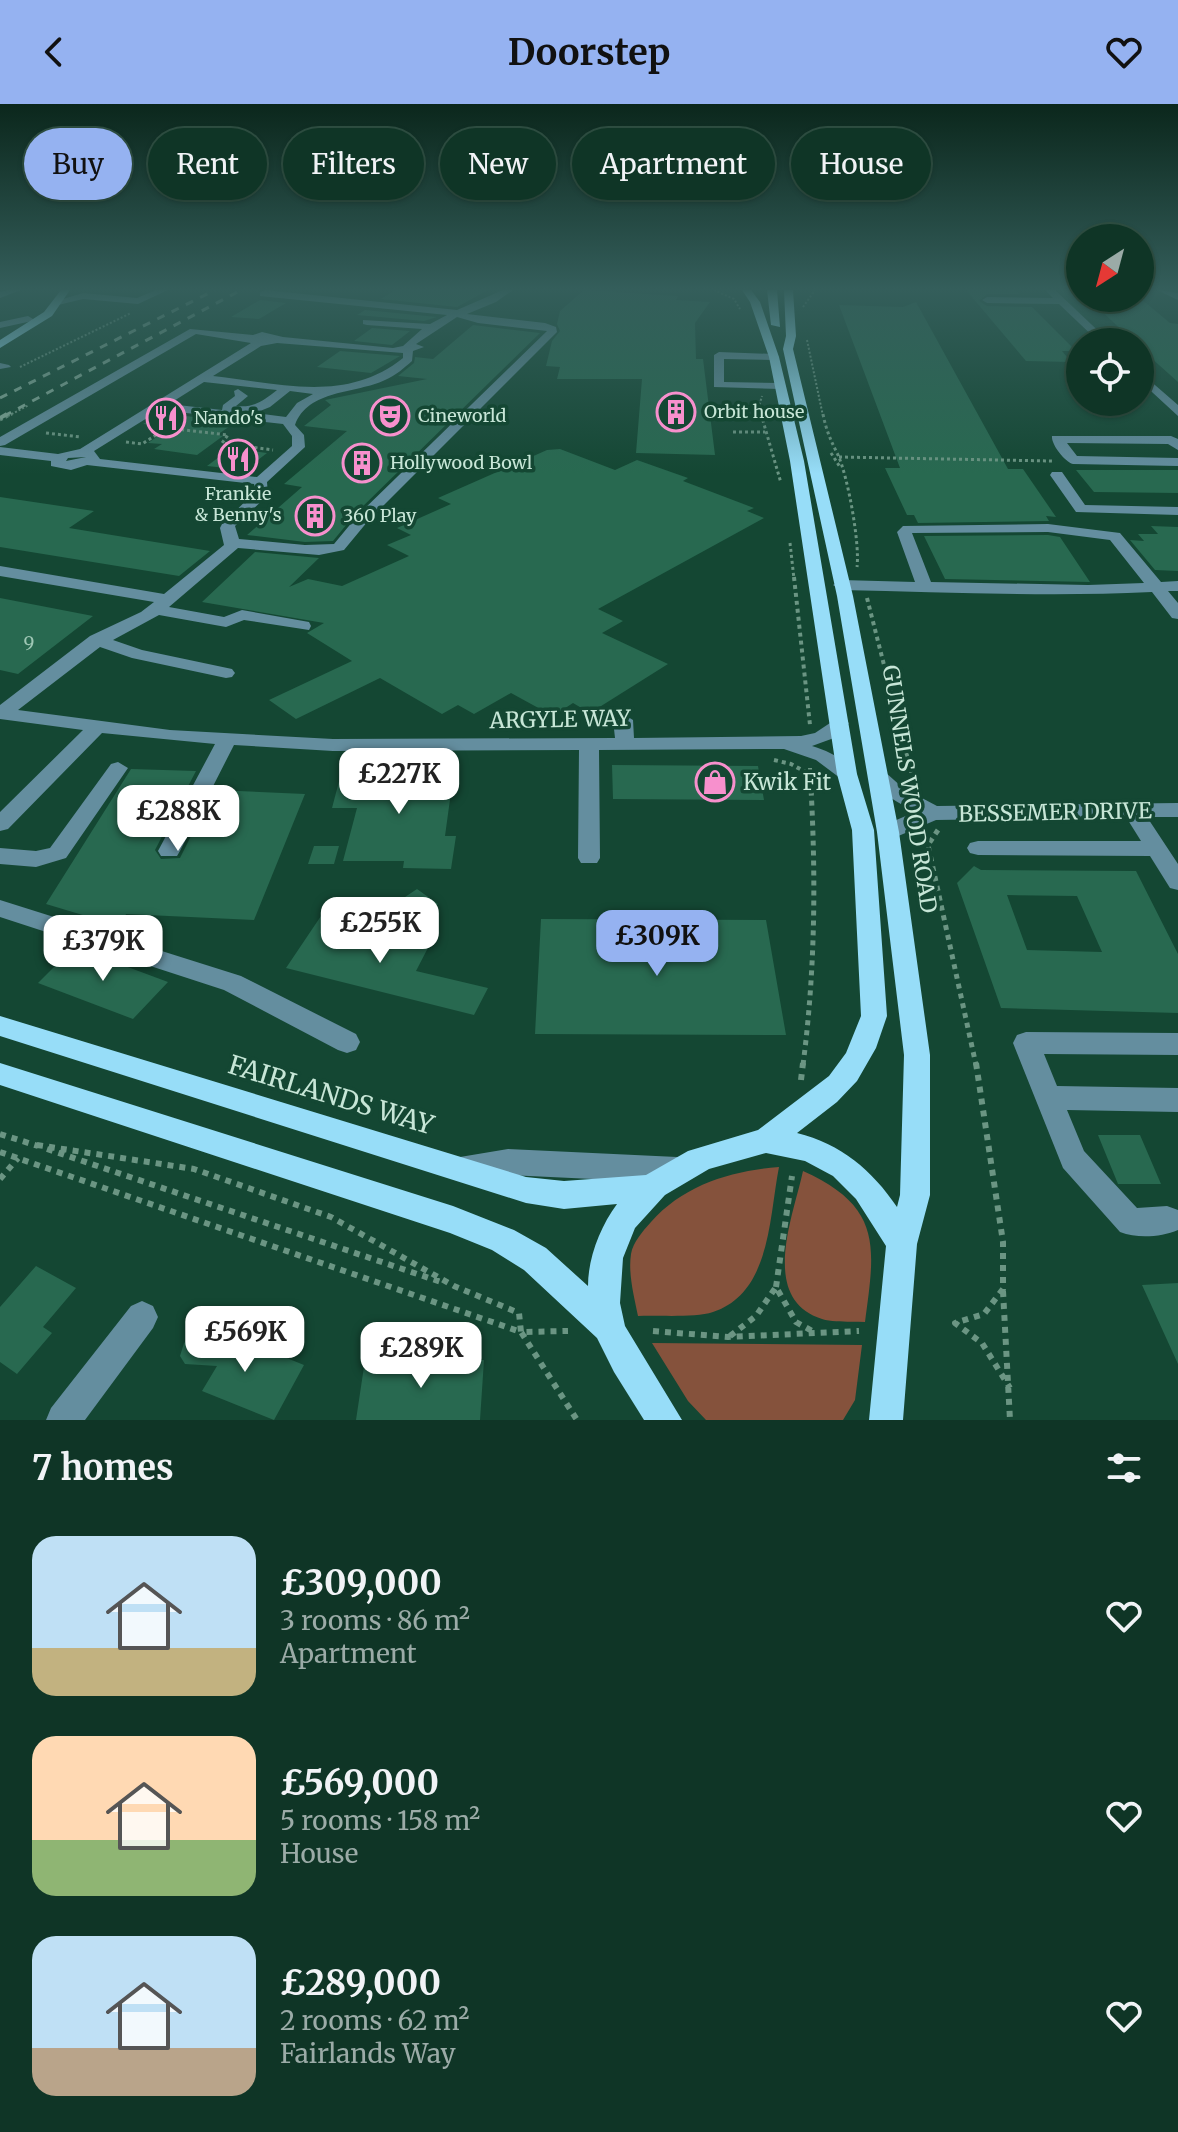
<!DOCTYPE html>
<html lang="en">
<head>
<meta charset="utf-8">
<style>
  :root { --surface:#0f3526; --page:#1d4032; --text:#f1f3f6; --muted:#9baba7; --line:#2f5043; --accent:#95b2f1 }
  body { margin:0; font-family:Merriweather,serif; background:var(--page); color:var(--text); height:100vh; display:flex; flex-direction:column; font-size:30px; white-space:nowrap }
  * { box-sizing:border-box; margin:0 }
  p { font-size:26px; color:var(--muted) }
  .icon { flex:none; width:44px; height:44px; fill:none; stroke:currentColor; stroke-width:2; stroke-linecap:round; stroke-linejoin:round }
  .map { position:relative; height:1316px; overflow:hidden }
  .details { display:flex; flex-direction:column; background:var(--surface); flex:1 }
  .details>* { flex:none }
  .banner { position:absolute; left:24px; top:24px; width:1130px; height:72px; display:flex; gap:16px }
  .needle { width:52px; rotate:216deg }
  .fabs { position:absolute; left:1066px; top:120px; display:grid; gap:16px }
  .fabs a { display:grid; place-items:center; width:88px; height:88px; border-radius:50%; background:var(--surface); box-shadow:0 2px 6px #0004,0 0 0 2px var(--line); font-size:40px }
  .price { position:absolute; translate:-50% -68px; padding:0 18px; border-radius:16px; background:#fff; color:#222; font-size:26px; line-height:52px; filter:drop-shadow(0 2px 4px #0008) }
  .price::after { content:''; position:absolute; left:50%; top:48px; width:24px; height:18px; margin-left:-12px; background:inherit; clip-path:polygon(0 0,100% 0,50% 100%) }
  .price.on { background:var(--accent); color:#111 }
  ul { padding:0; list-style:none }
  li { display:flex; align-items:center; gap:24px; height:200px; padding:0 32px }
  li span { display:grid; place-items:center; flex:none; width:224px; height:160px; border-radius:24px; color:#555 }
  li>.icon { margin-inline-start:auto }
  span .icon { width:96px; height:96px; fill:#fffc; stroke-width:1 }
  li b { font-size:34px }
  h2 { display:flex; justify-content:space-between; align-items:center; height:96px; padding:0 32px; font-size:34px }
  .chip { padding:0 28px; border-radius:36px; background:var(--surface); box-shadow:0 2px 6px #0004,0 0 0 2px var(--line); font-size:28px; line-height:72px }
  .chip.on { background:var(--accent); color:#111 }
  header { display:flex; justify-content:space-between; align-items:center; height:104px; padding:0 32px; background:var(--accent); color:#111; font-size:36px; font-weight:700 }
  .map>svg:first-child { display:block }
  .green { fill:#85523c }
  .building { fill:#286950; fill-rule:evenodd }
  .lines { fill:none; stroke-linecap:round; stroke-linejoin:round }
  .path-far4 { stroke:#6b9583; stroke-width:2; stroke-dasharray:2 2; stroke-linecap:butt }
  .path-far3 { stroke:#6b9583; stroke-width:3; stroke-dasharray:3 3; stroke-linecap:butt }
  .path-far2 { stroke:#6b9583; stroke-width:4; stroke-dasharray:4 4; stroke-linecap:butt }
  .path-far1 { stroke:#6b9583; stroke-width:5; stroke-dasharray:5 5; stroke-linecap:butt }
  .path { stroke:#6b9583; stroke-width:6; stroke-dasharray:6 6; stroke-linecap:butt }
  .minor { fill:#648e9f; fill-rule:evenodd }
  .major { fill:#97ddf8; fill-rule:evenodd }
  .rail-far1 { stroke:#85ab9a; stroke-width:3; stroke-dasharray:8 8; stroke-linecap:butt }
  .rail { stroke:#85ab9a; stroke-width:4; stroke-dasharray:10 10; stroke-linecap:butt }
  .labels { text-anchor:middle; stroke-width:7; stroke-linejoin:round; paint-order:stroke }
  .far-poi-label { font-size:18px; fill:#c7e6d7; stroke:#144733; text-anchor:start }
  .number-label { font-size:18px; fill:#9fc7b5 }
  .street-label { font-size:22px; fill:#c7e6d7; stroke:#144733 }
  .poi-label { font-size:22px; fill:#c7e6d7; stroke:#144733; text-anchor:start }
  .near-street-label { font-size:26px; fill:#c7e6d7; stroke:#144733 }
</style>
</head>
<body>
<header><svg class="icon" aria-label="back" viewBox="0 0 24 24"><path d="M15 5l-7 7 7 7"/></svg>Doorstep<svg class="icon" aria-label="heart" viewBox="0 0 24 24"><path d="M12 20l-8-8c-3-5 5-10 8-4 3-6 11-1 8 4z"/></svg></header>
<div class="map">
<svg width="1178" height="1316" viewBox="0 0 1178 1316">
  <rect width="100%" height="100%" fill="#144733"/>
  <path class="green" d="M779,1063C769,1113 771,1189 713,1208C695,1214 659,1211 638,1212C634,1192 628,1170 631,1150C633,1138 643,1127 651,1118C684,1081 731,1067 779,1063Z
    M803,1067C883,1103 875,1143 865,1218C852,1217 835,1219 822,1215C759,1195 793,1113 803,1067Z
    M652,1239L862,1241L855,1296L843,1316H706L688,1297Z"/>
  <path class="building" d="M395,186H488L457,203L381,195Z
    M584,186L678,192L676,196L710,198L695,219L696,255H703L715,351L636,349L642,275H557L560,263L546,262L552,237L560,227L557,220L560,207Z
    M966,186H1015L1020,190H987L979,197L987,202L1032,203L1076,247H1062L1071,258L1026,257Z
    M1088,194H1140L1170,219L1178,220V278L1140,244V238H1134Z
    M260,196L286,199L259,215L231,213Z
    M916,198L1008,365H1023L1056,413L1046,412L1049,417L918,419L914,411H907L885,364H900L839,201L903,203Z
    M365,206L437,213L424,217L357,211Z
    M473,221L540,229L356,409L333,437L305,438L247,431L302,383L284,380L347,327L304,322L331,301L325,296L427,275L398,272L414,259L415,253L433,255Z
    M372,224L410,227L392,241L354,237Z
    M340,247L400,252L371,269L317,263Z
    M161,309L236,318L217,331L223,332L197,351L154,345L162,340L148,339L171,323L143,320Z
    M231,344L267,349L245,366L207,362Z
    M560,345L615,366L637,356L688,374L683,377L754,404L747,407L764,414L598,505L623,517L602,529L668,560L590,609L573,599L553,612L511,589L474,610L458,601L442,610L380,574L296,615L269,596L352,557L307,529L324,519L202,498L255,448L319,454L289,483L308,475L342,482L409,452L387,441L411,431L397,424L451,400L438,394L547,346Z
    M1076,366H1178V389L1094,388Z
    M0,393L94,407L69,424L210,447L179,472L0,443Z
    M1151,422L1178,423V467L1155,466L1130,436L1144,437L1138,430H1158Z
    M1048,431L1060,433L1090,478L945,475L924,432Z
    M0,494L93,512L18,570L0,566Z
    M612,661L758,662L764,696L613,695Z
    M131,665L196,667L155,746L161,755L180,754L214,686L305,690L254,816L126,810L123,817L96,815L46,800Z
    M342,666H454L445,732H456L451,765L403,764L404,757H343L357,704H332Z
    M314,742H339L334,760H308Z
    M974,762L981,766L1136,767L1178,850V909L1001,904L957,779ZM1007,791L1077,792L1102,848L1027,846Z
    M417,785L438,800L424,810L402,795Z
    M321,812L431,838L416,867L488,884L474,911L286,864Z
    M541,815L766,816L786,931L535,930Z
    M74,843L168,878L133,915L38,879Z
    M1098,1031H1140L1161,1080H1118Z
    M36,1162L76,1184L43,1223L52,1229L17,1270L0,1258V1203Z
    M1178,1179V1260L1142,1181Z
    M195,1229L205,1231L223,1252L235,1233L304,1261L274,1316L202,1287L217,1262L185,1260L180,1252L184,1239Z
    M365,1256H484L480,1316H356Z"/>
  <g class="lines">
    <path class="path-far4" d="M714,186L734,195L740,205
      M803,203L815,186
      M807,236L823,312
      M20,263L131,209
      M8,312L29,301
      M762,312L759,302L762,292"/>
    <path class="path-far3" d="M761,310L781,379
      M823,310C826,326 831,337 838,351C848,373 860,440 857,463
      M0,316L12,310
      M733,328H765
      M46,329L81,333
      M126,338L142,340L167,324L228,331L222,339L273,346
      M831,349L840,363
      M839,353L1052,357
      M790,439L794,475"/>
    <path class="path-far2" d="M794,473L810,621
      M867,494L914,679
      M774,656L791,660L809,670
      M810,664L811,686"/>
    <path class="path-far1" d="M938,726L928,741L976,961
      M803,961C815,868 816,778 811,684"/>
    <path class="path" d="M976,959L1003,1138V1185L984,1210L955,1219L982,1239L1010,1284
      M801,976L803,959
      M0,1030L38,1042
      M37,1041L194,1065L331,1113L454,1182L519,1209L521,1228L568,1227
      M47,1045L444,1179
      M0,1048L521,1228L577,1316
      M0,1075L18,1054
      M776,1183L792,1072
      M1003,1187L1010,1316
      M653,1227L728,1233L859,1227
      M730,1232L756,1212L776,1183L796,1218L812,1227"/>
    <path class="minor" d="M8,186H21L0,194V188Z
      M156,186H168L138,200L83,195L58,201L53,198L83,189L137,194Z
      M265,186L457,206L503,186H513L496,198L467,210L545,219L556,223L557,228L368,417L344,446L319,451L238,444L169,503L224,513L242,506L309,518L311,522L309,526L244,516L226,523L159,511L113,536L142,546L232,565L235,569L232,573L226,574L132,554L100,543L18,606L170,626L333,635L615,634L613,616L623,610L633,616L634,634L801,632L815,629L839,613L849,619L834,634L812,642C829,647 846,656 857,670L854,674H840L816,656L784,645L599,646L600,754L597,759H581L578,754L579,646L333,647L234,641L180,747L177,752H161L158,747L215,640L102,629L8,725L0,727V708L83,626L0,615V601L90,532L141,508L154,498L0,472V462L164,490L224,441L220,424L222,420L256,387L254,380L87,361L71,366L51,362V357L0,351V343L58,350L80,345L251,239L196,230L5,341L0,342V333L190,225L253,231L262,228L283,233L393,244L403,242L422,225L367,221L363,220V216L430,220L447,211L260,192V188ZM457,213L478,219L547,227L358,411L334,440L305,441L239,435L235,422L268,391L267,378L305,343L304,331L295,321C308,285 356,290 385,276C395,272 404,264 412,257L413,247L424,243L416,240ZM277,239L403,249V254C346,300 279,279 213,272L261,242ZM204,278L277,286C263,297 254,304 236,302L248,292L238,285L234,287L235,292L223,301L222,306L169,300ZM290,287L313,290L297,299L286,313L255,309L270,303ZM160,306L283,320L292,332V342L257,373L100,355L94,347ZM86,353L66,357L68,354Z
      M1045,186H1055L1110,238H1099L1059,200L987,199L982,196L987,193L1053,194Z
      M1159,186L1178,189V196L1161,188Z
      M28,212L33,215L32,217L0,224V218Z
      M719,248L774,250L779,253L774,256L724,255V278L780,279L786,282L780,285L714,283V251Z
      M0,259L9,261L11,263L0,265Z
      M1140,268L1178,301V312L1140,277Z
      M1052,332H1171L1178,335V346L1168,340L1067,339L1077,352L1178,354V362L1073,360C1064,357 1051,340 1052,332Z
      M1052,368H1062L1085,401L1178,403V411L1076,408L1050,371Z
      M1048,420L1120,429L1161,478L1178,477V487H1168L1178,499V515L1172,514L1152,488C1048,493 945,488 841,486L833,481L841,476L915,478L897,428L903,422ZM1048,428L1110,436L1144,479L1088,481L931,478L912,429Z
      M118,658L128,664L66,754L36,763L0,760V744L36,747L50,744L111,660Z
      M878,666L885,668L903,684L937,702L1178,699V713H1147L1178,760V786L1170,784L1150,752L978,751L970,749L967,744L970,739L978,737H1141L1126,713L936,716L896,733H880L877,728L880,723L915,708C897,698 880,689 868,672Z
      M0,796L241,872L356,930L360,938L356,946L347,949L338,946L224,886L0,813Z
      M1026,928L1178,929V951L1044,950L1057,982L1178,984V1008L1067,1006L1084,1047L1137,1104L1167,1102L1178,1106V1126C1161,1133 1138,1135 1120,1128L1063,1064L1013,939L1017,931Z
      M508,1045L677,1053L687,1057L692,1066L687,1075L677,1079L508,1071L458,1077L448,1073L443,1064L448,1055Z
      M142,1197L153,1202L158,1213L153,1224L85,1316H46L51,1304L131,1202Z"/>
    <path class="major" d="M61,186H70L52,212L0,244V236L44,208Z
      M742,186H751L760,198L779,253L804,357L857,670L874,726L887,912L876,944L857,977L837,998L797,1029C841,1040 872,1066 897,1103L900,1091L904,951L877,728L837,492L783,245L786,232L784,186H793L796,232L793,245L853,492L899,728L930,951V1091L917,1140L903,1316H869L886,1142L856,1095L833,1072L805,1057L766,1049L709,1065L665,1091L635,1124L623,1154L620,1199L625,1222L682,1316H644L614,1268L597,1234L524,1166L492,1146L450,1129L0,981V959L453,1102L514,1126L546,1144L588,1182C588,1154 600,1123 617,1100L564,1105L526,1099L0,932V912L526,1073L564,1077L646,1071L688,1047L758,1026L829,972L846,949L861,912L852,726L837,670L790,357L769,253L750,198Z
      M767,186H777L780,223L771,221Z"/>
    <path class="rail-far1" d="M0,294L215,186
      M4,312L241,186"/>
    <path class="rail" d="M0,314L7,310"/>
  </g>
  <linearGradient id="sky" x2="0" y2="1"><stop stop-color="#0b271c"/><stop offset="0.5" stop-color="#345e5b"/><stop offset="1" stop-color="#345e5b" stop-opacity="0"/></linearGradient>
  <rect width="1178" height="370" fill="url(#sky)"/>
  <defs>
    <g id="building-ring" transform="scale(2)"><circle r="9.5" fill="#144733" stroke="#f790cd" stroke-width="1.5"/><path d="M-4-6H4V6H1V3H-1V6H-4ZM-2.5-4.3h1.7v1.8h-1.7ZM.8-4.3h1.7v1.8H.8ZM-2.5-1h1.7V.8h-1.7ZM.8-1h1.7V.8H.8Z" fill="#f790cd"/></g>
    <g id="theatre-ring" transform="scale(2)"><circle r="9.5" fill="#144733" stroke="#f790cd" stroke-width="1.5"/><path d="M-5-5.5Q0-4 5-5.5V0Q5 5 0 6Q-5 5-5 0ZM-3.3-2.5H-1v1.5H-3.3ZM1-2.5H3.3v1.5H1ZM-2.8 1Q0 5.5 2.8 1Z" fill="#f790cd"/></g>
    <g id="restaurant-ring" transform="scale(2)"><circle r="9.5" fill="#144733" stroke="#f790cd" stroke-width="1.5"/><path d="M-5-6h1v4h1v-4h1v4h1v-4h1v5L-1.5 .5V6h-2V.5L-5-1ZM5-6V6H3V1.5H1.5Q1.5-4 5-6Z" fill="#f790cd"/></g>
    <g id="shop-ring" transform="scale(2)"><circle r="9.5" fill="#144733" stroke="#f790cd" stroke-width="1.5"/><path d="M-5-2.5h2.3a2.7 3.5 0 0 1 5.4 0H5L5.5 6h-11ZM-1.5-2.5h3a1.5 2.3 0 0 0-3 0Z" fill="#f790cd"/></g>
  </defs>
  <g fill-rule="evenodd">
    <use href="#building-ring" x="676" y="308"/>
    <use href="#theatre-ring" x="390" y="312"/>
    <use href="#restaurant-ring" x="166" y="314"/>
    <use href="#restaurant-ring" x="238" y="355"/>
    <use href="#building-ring" x="362" y="359"/>
    <use href="#building-ring" x="315" y="412"/>
    <use href="#shop-ring" x="715" y="678"/>
  </g>
  <g class="labels">
    <g class="far-poi-label">
      <text x="704" y="314">Orbit house</text>
      <text x="418" y="318">Cineworld</text>
      <text x="194" y="320">Nando's</text>
      <text x="390" y="365">Hollywood Bowl</text>
      <text x="238" y="396" text-anchor="middle">Frankie<tspan x="238" dy="21">&amp; Benny's</tspan></text>
      <text x="343" y="418">360 Play</text>
    </g>
    <g class="number-label">
      <text x="29" y="545">9</text>
    </g>
    <g class="street-label">
      <text transform="translate(560 615) rotate(-1)" y="8">ARGYLE WAY</text>
      <text transform="translate(910 685) rotate(81)" y="8">GUNNELS WOOD ROAD</text>
      <text transform="translate(1055 708) rotate(-1)" y="8">BESSEMER DRIVE</text>
    </g>
    <g class="poi-label">
      <text x="743" y="686">Kwik Fit</text>
    </g>
    <g class="near-street-label">
      <text transform="translate(331 991) rotate(17)" y="9">FAIRLANDS WAY</text>
    </g>
  </g>
</svg>
<div class="fabs">
<a><svg class="needle" viewBox="-14 -14 28 28"><path d="M0-13l5 13h-10z" fill="#e53935"/><path d="M0 13l5-13h-10z" fill="#9baba7"/></svg></a>
<a><svg class="icon" aria-label="locate" viewBox="0 0 24 24"><circle cx="12" cy="12" r="6"/><path d="M12 2v4M12 18v4M2 12h4M18 12h4"/></svg></a>
</div>
<b class="price" style="left:399px;top:712px">£227K</b>
<b class="price" style="left:178px;top:749px">£288K</b>
<b class="price" style="left:380px;top:861px">£255K</b>
<b class="price on" style="left:657px;top:874px">£309K</b>
<b class="price" style="left:103px;top:879px">£379K</b>
<b class="price" style="left:245px;top:1270px">£569K</b>
<b class="price" style="left:421px;top:1286px">£289K</b>
<div class="banner">
<a class="chip on">Buy</a>
<a class="chip">Rent</a>
<a class="chip">Filters</a>
<a class="chip">New</a>
<a class="chip">Apartment</a>
<a class="chip">House</a>
</div>
</div>
<section class="details">
<h2>7 homes<svg class="icon" aria-label="filters" viewBox="0 0 24 24"><path d="M4 7h16M4 17h16"/><circle cx="9" cy="7" r="2"/><circle cx="15" cy="17" r="2"/></svg></h2>
<ul>
<li><span style="background:linear-gradient(#bfe0f5 70%,#c2b280 0)"><svg class="icon" aria-label="home" viewBox="0 0 24 24"><path d="M3 11l9-7 9 7M6 9v11h12V9"/></svg></span><div><b>£309,000</b><p>3 rooms · 86 m²</p><p>Apartment</p></div><svg class="icon" aria-label="heart" viewBox="0 0 24 24"><path d="M12 20l-8-8c-3-5 5-10 8-4 3-6 11-1 8 4z"/></svg></li>
<li><span style="background:linear-gradient(#ffd9b3 65%,#8fb573 0)"><svg class="icon" aria-label="home" viewBox="0 0 24 24"><path d="M3 11l9-7 9 7M6 9v11h12V9"/></svg></span><div><b>£569,000</b><p>5 rooms · 158 m²</p><p>House</p></div><svg class="icon" aria-label="heart" viewBox="0 0 24 24"><path d="M12 20l-8-8c-3-5 5-10 8-4 3-6 11-1 8 4z"/></svg></li>
<li><span style="background:linear-gradient(#bfe0f5 70%,#b9a48a 0)"><svg class="icon" aria-label="home" viewBox="0 0 24 24"><path d="M3 11l9-7 9 7M6 9v11h12V9"/></svg></span><div><b>£289,000</b><p>2 rooms · 62 m²</p><p>Fairlands Way</p></div><svg class="icon" aria-label="heart" viewBox="0 0 24 24"><path d="M12 20l-8-8c-3-5 5-10 8-4 3-6 11-1 8 4z"/></svg></li>
</ul>
</section>
</body>
</html>
